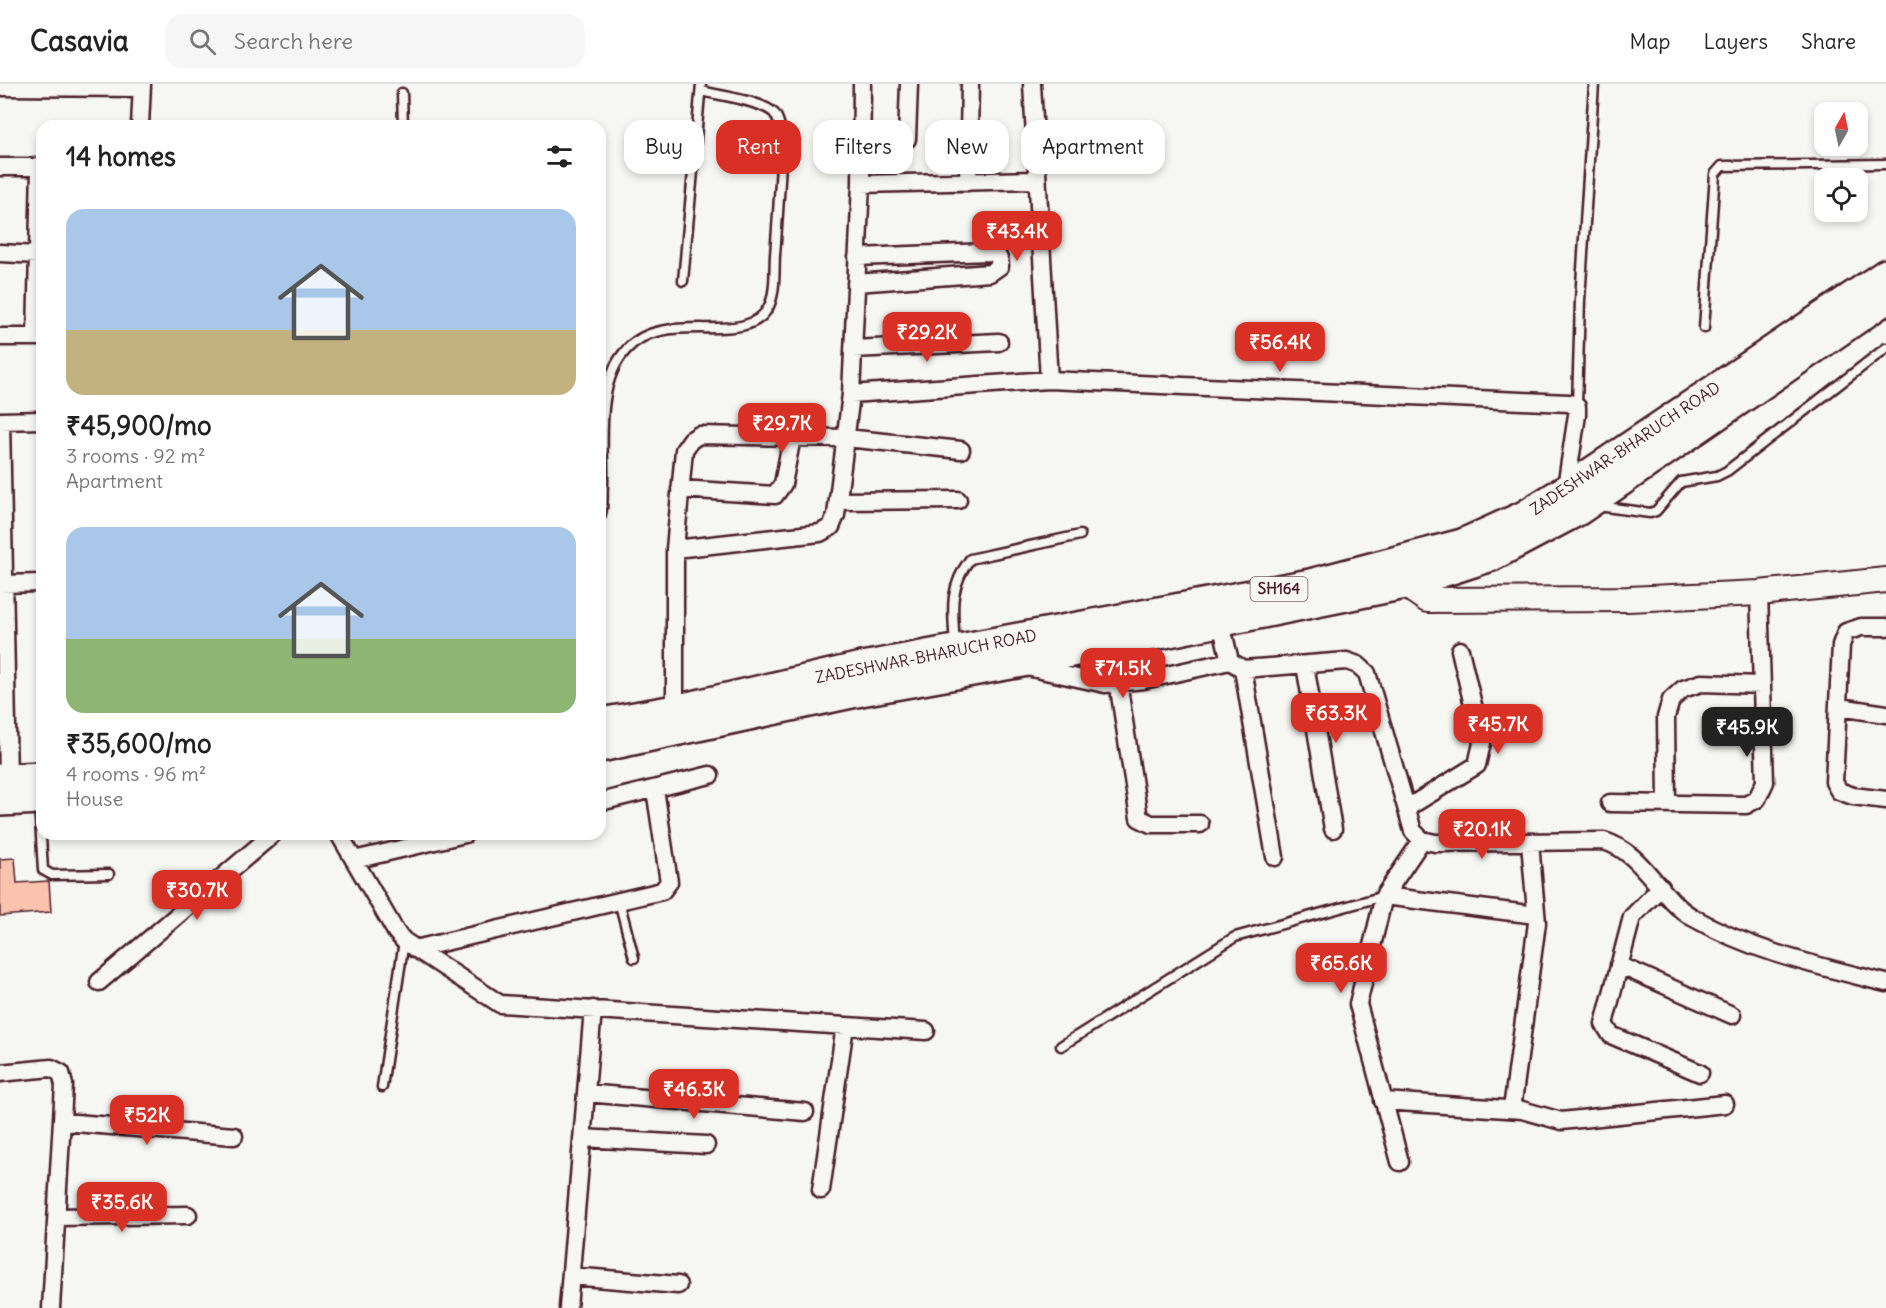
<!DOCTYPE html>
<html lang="en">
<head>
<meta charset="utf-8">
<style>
  :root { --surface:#fff; --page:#f6f6f6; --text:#222; --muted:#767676; --line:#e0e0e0; --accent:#d93025 }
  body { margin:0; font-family:Delius,sans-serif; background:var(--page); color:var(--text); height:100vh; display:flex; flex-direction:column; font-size:22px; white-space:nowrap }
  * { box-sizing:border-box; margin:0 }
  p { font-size:20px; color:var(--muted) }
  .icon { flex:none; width:33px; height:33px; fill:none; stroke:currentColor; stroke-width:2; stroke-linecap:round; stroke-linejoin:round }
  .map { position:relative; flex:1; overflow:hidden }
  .side { position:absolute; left:36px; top:36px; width:570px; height:720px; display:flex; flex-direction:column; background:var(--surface); border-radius:18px; box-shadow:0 3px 9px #0003 }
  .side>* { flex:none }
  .banner { position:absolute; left:624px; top:36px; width:570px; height:54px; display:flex; gap:12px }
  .needle { width:39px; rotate:9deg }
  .buttons { position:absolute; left:1814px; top:18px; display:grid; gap:12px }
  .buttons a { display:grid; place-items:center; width:54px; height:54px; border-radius:12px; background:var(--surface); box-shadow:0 3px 9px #0003; font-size:30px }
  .price { position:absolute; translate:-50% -51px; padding:0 14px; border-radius:12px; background:var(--accent); color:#fff; font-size:20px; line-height:39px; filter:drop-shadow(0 2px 3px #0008) }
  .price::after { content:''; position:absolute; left:50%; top:36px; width:18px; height:14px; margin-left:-9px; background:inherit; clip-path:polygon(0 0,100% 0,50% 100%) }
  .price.current { background:#222; color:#fff }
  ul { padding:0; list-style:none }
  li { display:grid; align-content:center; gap:12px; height:318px; padding:0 30px }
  li span { display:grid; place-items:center; height:186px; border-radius:18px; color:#555 }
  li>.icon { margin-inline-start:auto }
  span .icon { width:108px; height:108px; fill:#fffc; stroke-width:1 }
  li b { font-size:26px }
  h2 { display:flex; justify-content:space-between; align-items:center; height:72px; padding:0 30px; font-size:26px }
  .tag { padding:0 21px; border-radius:18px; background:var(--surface); box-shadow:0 3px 9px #0003; font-size:21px; line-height:54px }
  .tag.current { background:var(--accent); color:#fff }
  header { display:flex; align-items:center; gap:36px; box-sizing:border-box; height:84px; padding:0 30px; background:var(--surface); border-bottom:2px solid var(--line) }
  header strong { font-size:28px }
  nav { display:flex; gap:33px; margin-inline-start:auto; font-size:21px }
  .search { width:420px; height:54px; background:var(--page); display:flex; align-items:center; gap:15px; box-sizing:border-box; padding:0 21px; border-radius:18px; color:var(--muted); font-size:22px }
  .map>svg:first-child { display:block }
  .building { fill:#fac3ad; stroke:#4a1f2b; stroke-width:1.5 }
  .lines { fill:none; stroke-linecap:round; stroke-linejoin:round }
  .lane-casing { stroke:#4a1f2b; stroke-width:13 }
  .street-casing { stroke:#4a1f2b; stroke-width:21 }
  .secondary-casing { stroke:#4a1f2b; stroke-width:28 }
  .primary-casing { stroke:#4a1f2b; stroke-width:32 }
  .lane { stroke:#f6f6f2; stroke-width:8 }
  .street { stroke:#f6f6f2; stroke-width:16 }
  .secondary { stroke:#f6f6f2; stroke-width:24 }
  .primary { stroke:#f6f6f2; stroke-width:27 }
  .labels { text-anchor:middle; stroke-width:5; stroke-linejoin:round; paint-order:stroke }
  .shield { fill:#f6f6f2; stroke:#7e6067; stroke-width:1.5 }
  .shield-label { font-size:15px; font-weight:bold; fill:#4a1f2b }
  .street-label { font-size:16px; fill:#4a1f2b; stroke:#f6f6f2 }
</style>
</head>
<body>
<header>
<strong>Casavia</strong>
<div class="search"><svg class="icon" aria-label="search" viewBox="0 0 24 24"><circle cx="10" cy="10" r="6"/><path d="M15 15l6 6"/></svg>Search here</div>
<nav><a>Map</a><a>Layers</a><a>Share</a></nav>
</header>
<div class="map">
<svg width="1886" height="1224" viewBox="0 0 1886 1224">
  <rect width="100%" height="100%" fill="#f6f6f2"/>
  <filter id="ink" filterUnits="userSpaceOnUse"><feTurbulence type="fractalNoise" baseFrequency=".0167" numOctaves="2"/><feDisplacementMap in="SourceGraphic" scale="12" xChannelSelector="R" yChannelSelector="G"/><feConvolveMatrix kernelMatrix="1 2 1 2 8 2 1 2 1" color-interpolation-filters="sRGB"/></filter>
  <g filter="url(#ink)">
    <path class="building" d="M15,774L17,799L49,797L51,828L0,832V775Z"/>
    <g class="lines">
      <g class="lane-casing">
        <path id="lane" d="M402,9L403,42
          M683,197L701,0
          M1704,244L1715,90L1722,82L1886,80
          M1577,322L1580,216L1594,0
          M1598,422L1650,429L1656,427L1681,398L1717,392L1727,387L1886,264
          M600,433C604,424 602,411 603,401C604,359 595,299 627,265C665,223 746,265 768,224C776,210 774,187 775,171C778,134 780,98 782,61C781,52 781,37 774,29C762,17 718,11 701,7
          M955,562C953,527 948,505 970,475L1080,451
          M39,719L43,786L52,791L109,790
          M619,817L634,874
          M1061,962L1235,853L1384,812
          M382,1003L404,857"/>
      </g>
      <g class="street-casing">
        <path id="street" d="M1032,0L1049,296
          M0,3L142,4
          M140,42L142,0
          M861,59L907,55L909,0
          M0,83H42
          M968,98L970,0
          M861,100L1036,96
          M0,169L38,171
          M856,199L990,189L1000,182C1000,173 997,169 989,168L857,173
          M0,253H42
          M36,253L40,83
          M853,265L999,258
          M851,310L1049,296L1569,319L1577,323V331L1565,410
          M0,337L42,336
          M1,337L8,694
          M680,405L775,411L783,400L792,353
          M838,417L958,416
          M675,465L820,449L831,443L836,431L851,310L861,100L862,0
          M0,500L42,499
          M1221,539L1230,577L1243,585L1347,577L1358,581L1367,589L1413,747L1422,756L1435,759L1604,757C1644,769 1658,813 1692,833C1753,868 1819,882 1886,899
          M1886,543H1861L1846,548L1841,561L1834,698L1839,707L1853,712L1886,716
          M1305,581L1333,745
          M1027,583L1105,600L1144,596L1230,577
          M1243,585L1275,773
          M1118,598L1139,734L1151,740H1200
          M1839,623L1886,630
          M675,625V465L684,366L691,356L699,351L846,354L961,366
          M600,718L710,691
          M1610,719L1746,721L1757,715L1765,698L1759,509
          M1667,719L1666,633L1671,616L1683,605L1701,599L1762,601
          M1407,724L1477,681L1482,659L1460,566
          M339,750L396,848L404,857L500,920L926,947
          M354,776L465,750
          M1661,803L1632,833L1604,940L1611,951L1700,989
          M1384,812L1536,831
          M415,865L662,807L669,798L655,705
          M1619,881L1732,931
          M99,898L273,750
          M0,989L51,984L61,989L64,1001L51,1224
          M586,1009L805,1028
          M1383,1017L1522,1026L1561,1037L1725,1020
          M1512,1025L1537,839L1530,759
          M63,1038L234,1052
          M582,1054L706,1061
          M1400,1078L1358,920L1384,812L1422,756
          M821,1106L845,942
          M57,1133L188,1131
          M571,1192L678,1201
          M568,1224L593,925"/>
      </g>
      <g class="secondary-casing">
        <path id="secondary" d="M1405,501L1427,516L1628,515L1759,509L1886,496"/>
      </g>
      <g class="primary-casing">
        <path id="primary" d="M600,638L675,625L857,583L1310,499L1462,459L1524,431L1564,406L1886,189
          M600,664L861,608L1017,580L1405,501L1492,473L1579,427L1886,216
          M0,694L42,692
          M0,718L42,716"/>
      </g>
      <use href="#lane" class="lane"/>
      <use href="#street" class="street"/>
      <use href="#secondary" class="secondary"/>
      <use href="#primary" class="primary"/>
    </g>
  </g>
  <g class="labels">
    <rect class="shield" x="1250.5" y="493" width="57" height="24" rx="4.5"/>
    <g class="shield-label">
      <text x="1279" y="510">SH164</text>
    </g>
    <g class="street-label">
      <text transform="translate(1625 364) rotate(-34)" y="6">ZADESHWAR-BHARUCH ROAD</text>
      <text transform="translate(926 572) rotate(-11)" y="6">ZADESHWAR-BHARUCH ROAD</text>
    </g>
  </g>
</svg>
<div class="buttons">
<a><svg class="needle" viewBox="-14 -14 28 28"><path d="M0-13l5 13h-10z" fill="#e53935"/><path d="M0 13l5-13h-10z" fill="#767676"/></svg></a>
<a><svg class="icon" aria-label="locate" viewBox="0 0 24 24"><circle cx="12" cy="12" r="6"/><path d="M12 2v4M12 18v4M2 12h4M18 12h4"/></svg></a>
</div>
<b class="price" style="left:1017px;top:178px">₹43.4K</b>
<b class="price" style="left:927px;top:279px">₹29.2K</b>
<b class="price" style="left:1280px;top:289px">₹56.4K</b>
<b class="price" style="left:782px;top:370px">₹29.7K</b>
<b class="price" style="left:1123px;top:615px">₹71.5K</b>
<b class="price" style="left:1336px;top:660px">₹63.3K</b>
<b class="price" style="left:1498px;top:671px">₹45.7K</b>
<b class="price current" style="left:1747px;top:674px">₹45.9K</b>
<b class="price" style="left:1482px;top:776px">₹20.1K</b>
<b class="price" style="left:197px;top:837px">₹30.7K</b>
<b class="price" style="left:1341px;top:910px">₹65.6K</b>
<b class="price" style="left:694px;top:1036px">₹46.3K</b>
<b class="price" style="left:147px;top:1062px">₹52K</b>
<b class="price" style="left:122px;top:1149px">₹35.6K</b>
<div class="banner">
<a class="tag">Buy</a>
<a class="tag current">Rent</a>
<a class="tag">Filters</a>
<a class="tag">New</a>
<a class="tag">Apartment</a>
</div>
<section class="side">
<h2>14 homes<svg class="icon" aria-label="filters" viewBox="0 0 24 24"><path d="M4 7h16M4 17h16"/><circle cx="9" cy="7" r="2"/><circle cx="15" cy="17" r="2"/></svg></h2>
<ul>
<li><span style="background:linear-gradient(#a9c7e8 65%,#c2b280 0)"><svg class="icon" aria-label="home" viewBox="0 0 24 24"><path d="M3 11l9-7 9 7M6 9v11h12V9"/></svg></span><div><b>₹45,900/mo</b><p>3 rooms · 92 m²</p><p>Apartment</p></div></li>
<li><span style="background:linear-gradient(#a9c7e8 60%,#8fb573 0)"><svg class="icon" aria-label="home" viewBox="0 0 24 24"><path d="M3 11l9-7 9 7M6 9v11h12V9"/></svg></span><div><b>₹35,600/mo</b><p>4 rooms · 96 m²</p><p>House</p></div></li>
</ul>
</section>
</div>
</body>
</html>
